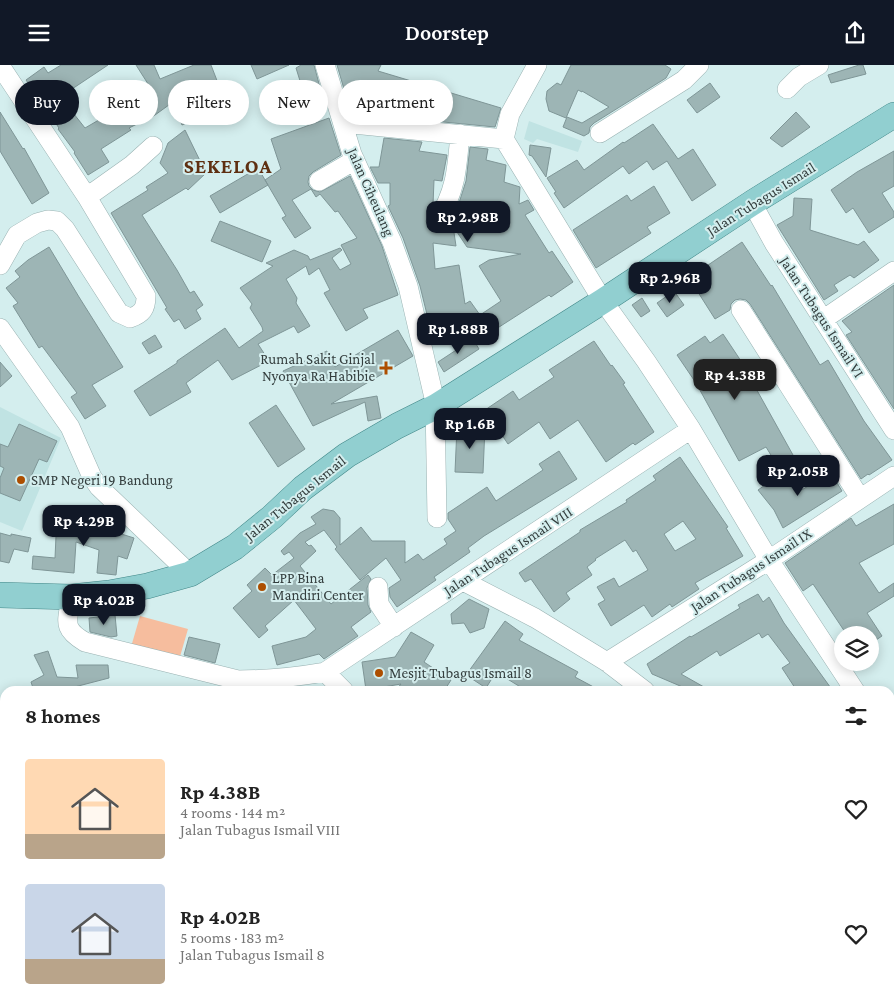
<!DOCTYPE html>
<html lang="en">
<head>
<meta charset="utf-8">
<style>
  :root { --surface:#fff; --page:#f6f6f6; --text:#222; --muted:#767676; --accent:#111827 }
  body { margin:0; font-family:"Crimson Pro",serif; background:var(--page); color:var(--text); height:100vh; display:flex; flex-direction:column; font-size:19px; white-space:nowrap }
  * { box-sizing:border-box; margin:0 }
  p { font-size:16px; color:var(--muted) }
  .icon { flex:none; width:28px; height:28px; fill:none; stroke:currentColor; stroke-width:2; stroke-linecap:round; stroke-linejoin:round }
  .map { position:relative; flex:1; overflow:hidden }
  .side { position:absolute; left:0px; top:621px; width:895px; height:321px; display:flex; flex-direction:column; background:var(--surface); border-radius:15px 15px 0 0; box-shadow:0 2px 12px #0003 }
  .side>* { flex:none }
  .top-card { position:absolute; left:15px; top:15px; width:500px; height:45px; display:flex; gap:10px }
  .tools { position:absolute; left:834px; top:561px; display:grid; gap:10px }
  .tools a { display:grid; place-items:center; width:45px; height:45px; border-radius:50%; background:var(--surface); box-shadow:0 2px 12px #0003; font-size:25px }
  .price { position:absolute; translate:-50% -42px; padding:0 11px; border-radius:10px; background:var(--accent); color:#fff; font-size:16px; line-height:32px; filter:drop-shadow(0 1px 2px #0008) }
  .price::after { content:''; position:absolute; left:50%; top:30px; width:15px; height:11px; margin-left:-8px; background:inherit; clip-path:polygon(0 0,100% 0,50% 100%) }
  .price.on { background:#222; color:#fff }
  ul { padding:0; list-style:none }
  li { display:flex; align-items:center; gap:15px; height:125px; padding:0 25px }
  li span { display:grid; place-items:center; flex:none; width:140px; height:100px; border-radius:5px; color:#555 }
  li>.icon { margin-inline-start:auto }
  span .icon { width:60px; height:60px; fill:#fffc; stroke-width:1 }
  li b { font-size:21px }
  h2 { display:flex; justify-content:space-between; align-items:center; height:60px; padding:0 25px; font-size:21px }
  .tag { padding:0 18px; border-radius:22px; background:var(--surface); box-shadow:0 2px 12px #0003; font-size:18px; line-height:45px }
  .tag.on { background:var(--accent); color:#fff }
  header { display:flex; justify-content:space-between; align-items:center; height:65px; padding:0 25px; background:var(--accent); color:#fff; font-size:22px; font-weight:600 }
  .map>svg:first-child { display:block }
  .built { fill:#c0e3e3 }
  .green { fill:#f6bd9e }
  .building { fill:#9db5b5; stroke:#7f9697; fill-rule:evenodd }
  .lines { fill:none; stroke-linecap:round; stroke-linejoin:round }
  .minor-casing { stroke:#99b2b2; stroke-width:20 }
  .major-casing { stroke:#418788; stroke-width:26 }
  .minor { stroke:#fff; stroke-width:19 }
  .major { stroke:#91cfd0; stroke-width:25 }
  .poi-dot { fill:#ad4e00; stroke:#d4eeee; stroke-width:2 }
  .labels { text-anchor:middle; stroke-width:4; stroke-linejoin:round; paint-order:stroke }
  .street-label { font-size:15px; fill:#343e3e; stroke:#d4eeee }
  .poi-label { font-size:15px; fill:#343e3e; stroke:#d4eeee; text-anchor:start }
  .district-label { font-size:20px; font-weight:bold; letter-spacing:1px; fill:#5e2f11; stroke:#d4eeee }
</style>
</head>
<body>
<header><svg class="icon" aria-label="menu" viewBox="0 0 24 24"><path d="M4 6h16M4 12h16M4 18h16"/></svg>Doorstep<svg class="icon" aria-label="share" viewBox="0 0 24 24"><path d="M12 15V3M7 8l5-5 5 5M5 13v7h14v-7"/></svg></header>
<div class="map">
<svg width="894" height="942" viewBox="0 0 894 942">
  <rect width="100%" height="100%" fill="#d4eeee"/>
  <path class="built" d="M529,56L582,76L578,87L537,74L533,78L524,74Z
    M0,342L61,373L22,466L0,457Z
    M377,938H439L459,942H346Z"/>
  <path class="green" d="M140,551L188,564L179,595L131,582Z
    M0,921L5,924V938H31L40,942H0Z"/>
  <path class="building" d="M61,0H108L63,30L70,44L85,63L104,52L100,46L114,38L117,43L150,22L136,0H154L160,14L194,0H211L226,39L182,60L173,37L155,50L129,63L131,65L101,84L109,97L88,110L74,88L75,87L58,64L59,63L26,15L44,2L48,8Z
    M251,0H289L257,14Z
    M301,0H314L322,30L313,32L307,17L301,19L296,3Z
    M337,0H381L378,6L501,43L495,62L351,48Z
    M571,0H665L671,4L666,13L594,58L590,62L589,68L584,71L563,62L567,52L582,58L609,42L582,26V27L578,25L566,53L549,46L546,34L547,26L557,18L561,20Z
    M859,0H863L866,9L831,18L828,10Z
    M710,18L720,32L697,48L687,35Z
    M0,47L23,84L24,83L49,128L32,139L0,86Z
    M796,47L810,62L782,82L770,73Z
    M329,53L341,90L313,107L309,111L308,117L309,121L313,125L320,127L350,111L382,181L398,230L363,244L368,253L346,266L324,228L330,225L319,203L309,210L306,201L286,214L297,233L296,238L310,261L298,268L294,261L258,279L269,296L232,315L218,295L186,318L191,327L150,351L134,326L177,298V296L225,263L239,283L263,266L262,262L250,243L252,239L240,223L273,201L266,198L294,185L308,191L310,195L340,183L342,185L332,193L340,205L351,199L341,180L357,173L338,146L335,147L320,129L316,132L311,124L292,135L311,163L295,173L282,153L286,151L265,115L281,104L271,74Z
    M653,59L678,94L693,84L716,120L692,136L667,96L653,105L647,96L629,109L623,101L564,143L554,128L556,127L547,113L577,95L584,105L623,77L624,78Z
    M185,65L206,108L188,125L186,123L142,150L177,205L190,228L194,226L203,240L196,245L201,254L185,264L179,254L174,257L165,244L167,243L111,148L148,125L146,122L168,108L160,98L168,78Z
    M384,73L422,77L419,86L447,90L442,116L434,115L433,140L426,156L428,162L432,166L436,167L442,166L446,162L459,138L466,116L470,82L488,84L486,95L506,100L504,117L520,122L519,139L528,135L534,145L525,150L549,188L552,186L573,217L551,232L549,230L496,264L434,278L420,221L403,173L388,141L390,140V118H378L370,102H379ZM453,161L467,182L521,189L489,195L479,201L501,236L480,250L470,236L465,239L459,200L435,204L433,178L456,181Z
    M530,80L551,83L546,112L532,91L529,90Z
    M894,86V121L882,128L894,147V152L869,168L853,143L846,148L831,125L857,107Z
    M258,103L268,120L220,148L210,131Z
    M654,121L670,148L647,162L651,168L596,203L573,165L627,130L631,136Z
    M794,133L812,134L810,165L858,180L864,176L879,195L854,213L850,210L834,220L838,226L824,235L777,160L793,151Z
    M220,156L271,176L262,197L211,176Z
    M742,177L771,221L772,220L820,300L828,295L864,356L892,395L869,410L868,409L861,414L750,239L746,235L740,234L735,235L731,239L730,245L715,254L689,213Z
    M49,182L79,232L123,302L92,320L106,341L85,354L71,332L77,328L42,281L39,283L13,241L18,238L6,223L20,212L15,206L28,195Z
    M894,220V344L846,270L852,267L842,256Z
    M674,226L684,240L667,252L657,238Z
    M642,233L650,246L641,252L632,240Z
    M398,265L413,291L331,339L377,331L381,353L368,356L365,337L313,361L283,306L327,286L335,302Z
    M723,269L739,293L798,399L782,408L766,382L739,396L696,318L677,290L705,271L710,278Z
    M155,270L162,282L149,289L142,278Z
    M473,274L479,284L444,307L438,297Z
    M594,276L611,301L612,300L625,318L623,319L654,367L635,380L633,378L606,397L578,355L550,374L539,357L508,379L485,345L513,326L519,335L554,312L549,305Z
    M0,297L12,311L0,322Z
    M276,340L305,384L278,402L249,358Z
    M19,359L57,376L47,397L39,394L20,436L0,428V413L4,403L0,401V379L8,382Z
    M457,362H485L483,408L455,407Z
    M559,386L577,414L484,471L468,483L470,487L434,512L436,515L397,542L390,532L389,523L401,515L386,493L360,515L335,484L337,482L324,465L305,477L309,481L311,480L316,486L300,501L331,539L368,510L371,514L367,523L368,540L371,547L351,562L358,571L324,594L319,589L277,600L272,581L306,572L316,564L294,535L265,561L268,565L259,573L233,543L252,526L247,520L265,503L272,510L294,493L289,487L284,490L281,486L300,468L316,459L311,452L323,444L334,446L340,453V480L361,462L372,476H405V498L418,489L423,495L447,479L444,474L456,466L448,454V448L487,422L496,436L543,405L539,399Z
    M680,392L728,462L726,463L743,491L695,518L699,524L672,542L670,539L652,552L644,540L611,561L598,539L605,535L597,522L614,513L619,522L648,505L636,485L633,487L625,475L595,494L596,495L587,502L592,510L566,528L570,534L554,547L531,514L525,517L519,508L580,467V465L627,437L626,435L656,415L653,411ZM683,456L696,474L675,486L664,469Z
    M782,408L798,427L831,408L842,426L783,463L774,445L758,425Z
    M894,439V479L859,498L879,528L894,518V531L867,548L882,571L870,579V570H847L813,519L803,526L785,498L851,453L856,461Z
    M58,449L134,473L127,494L118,491L116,510L97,508L99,485L76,477L74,508L32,504L33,491L55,493L56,471L51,469Z
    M0,468L11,471V469L31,473L28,487L14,484L9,498L0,496Z
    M758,529L763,537L769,532L784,558L833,626H797L782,603L790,598L768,569L762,573L759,568L720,591L717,586L681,609L711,626H692L652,609L647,599L690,571L691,572L740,543L738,540Z
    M469,534L489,544L484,563L470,568L464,558L452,559L451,549Z
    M115,550L117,571L111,572L90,567L89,553Z
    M505,556L523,569L519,575L578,607L575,612L601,626H527L496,607L486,623L466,610Z
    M411,567L434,580L424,597L451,615L444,626H395L401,619L366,625L362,597L395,592Z
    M189,572L220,579L215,598L184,590Z
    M48,586L57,612L78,613L76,600H108L109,613L59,626H34L31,617L44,610L34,590Z"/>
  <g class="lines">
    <g class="minor-casing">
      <path id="minor" d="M325,0L352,89L392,177L408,221L435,337L437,453
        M537,0L510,49L504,74L603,236L646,296L691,364L769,495L855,626
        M787,24L799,12L819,0
        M343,58L504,74
        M600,68L684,15L699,0
        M319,116L355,95
        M87,132L132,100L153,81
        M752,138L774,178L894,365
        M437,156C456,126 457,104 460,69
        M0,200L17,170L37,158L48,155L57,156L65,164L119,248L130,253C142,249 146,244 146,231L87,132L3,5
        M741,245L860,433
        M824,254L894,206
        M0,263L70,362L92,412L99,422L190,509
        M463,516L535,553L607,597L645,626
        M378,522L379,539L394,562
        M71,532C68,556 61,563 85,577L238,615C267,615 296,612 325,607L691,364
        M607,597L769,495L894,411
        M325,607L344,626
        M890,680L894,687
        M890,779L894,776
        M0,861L5,862
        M0,885L5,888
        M0,905L5,908
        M890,924L894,923
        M53,938L60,942
        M183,938L202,942
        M563,938L568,942
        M728,938L735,942
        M117,942L124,938
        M850,942L860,938"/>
    </g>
    <g class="major-casing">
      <path id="major" d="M0,530L71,532L109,528L147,521L190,509L235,482L272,452L303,423L347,390L397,361L435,342L603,236L752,138L894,50"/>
    </g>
    <use href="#minor" class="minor"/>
    <use href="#major" class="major"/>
  </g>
  <g class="poi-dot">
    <path d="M383.5 295.5h5v5h5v5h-5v5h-5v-5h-5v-5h5z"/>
    <circle cx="21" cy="415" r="5"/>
    <circle cx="262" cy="522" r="5"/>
    <circle cx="379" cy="608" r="5"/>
  </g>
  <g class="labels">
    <g class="street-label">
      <text transform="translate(371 127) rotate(66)" y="5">Jalan Ciheulang</text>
      <text transform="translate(761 134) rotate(-32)" y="5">Jalan Tubagus Ismail</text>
      <text transform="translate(822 252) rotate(57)" y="5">Jalan Tubagus Ismail VI</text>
      <text transform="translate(295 433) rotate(-39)" y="5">Jalan Tubagus Ismail</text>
      <text transform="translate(508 486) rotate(-33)" y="5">Jalan Tubagus Ismail VIII</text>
      <text transform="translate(751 505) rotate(-33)" y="5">Jalan Tubagus Ismail IX</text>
    </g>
    <g class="poi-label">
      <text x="375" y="299" text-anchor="end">Rumah Sakit Ginjal<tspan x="375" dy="17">Nyonya Ra Habibie</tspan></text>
      <text x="31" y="420">SMP Negeri 19 Bandung</text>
      <text x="272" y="518">LPP Bina<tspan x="272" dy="17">Mandiri Center</tspan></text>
      <text x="389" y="613">Mesjit Tubagus Ismail 8</text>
    </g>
    <g class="district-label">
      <text x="228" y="108">SEKELOA</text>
    </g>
  </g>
</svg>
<div class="tools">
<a><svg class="icon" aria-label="layers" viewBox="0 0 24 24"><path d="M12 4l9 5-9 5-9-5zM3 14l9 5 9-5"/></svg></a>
</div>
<b class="price" style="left:468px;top:178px">Rp 2.98B</b>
<b class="price" style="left:670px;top:239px">Rp 2.96B</b>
<b class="price" style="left:458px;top:290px">Rp 1.88B</b>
<b class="price on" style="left:735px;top:336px">Rp 4.38B</b>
<b class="price" style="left:470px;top:385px">Rp 1.6B</b>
<b class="price" style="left:798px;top:432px">Rp 2.05B</b>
<b class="price" style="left:84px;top:482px">Rp 4.29B</b>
<b class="price" style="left:104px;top:561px">Rp 4.02B</b>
<div class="top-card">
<a class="tag on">Buy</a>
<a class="tag">Rent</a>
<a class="tag">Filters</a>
<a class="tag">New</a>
<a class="tag">Apartment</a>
</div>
<section class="side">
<h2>8 homes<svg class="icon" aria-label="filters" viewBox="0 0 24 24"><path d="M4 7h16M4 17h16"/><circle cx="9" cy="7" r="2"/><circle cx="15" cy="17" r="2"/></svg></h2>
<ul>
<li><span style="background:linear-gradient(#ffd9b3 75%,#b9a48a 0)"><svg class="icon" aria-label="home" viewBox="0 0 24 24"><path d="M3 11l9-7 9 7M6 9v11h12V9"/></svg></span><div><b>Rp 4.38B</b><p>4 rooms · 144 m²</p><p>Jalan Tubagus Ismail VIII</p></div><svg class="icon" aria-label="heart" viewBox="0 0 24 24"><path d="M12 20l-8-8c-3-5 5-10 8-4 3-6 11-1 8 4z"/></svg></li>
<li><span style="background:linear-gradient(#c9d6e8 75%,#b9a48a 0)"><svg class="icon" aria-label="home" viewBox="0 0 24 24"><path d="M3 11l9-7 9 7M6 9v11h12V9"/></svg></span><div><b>Rp 4.02B</b><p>5 rooms · 183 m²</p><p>Jalan Tubagus Ismail 8</p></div><svg class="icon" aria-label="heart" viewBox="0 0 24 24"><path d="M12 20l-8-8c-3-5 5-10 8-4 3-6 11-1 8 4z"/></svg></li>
</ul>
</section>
</div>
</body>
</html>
